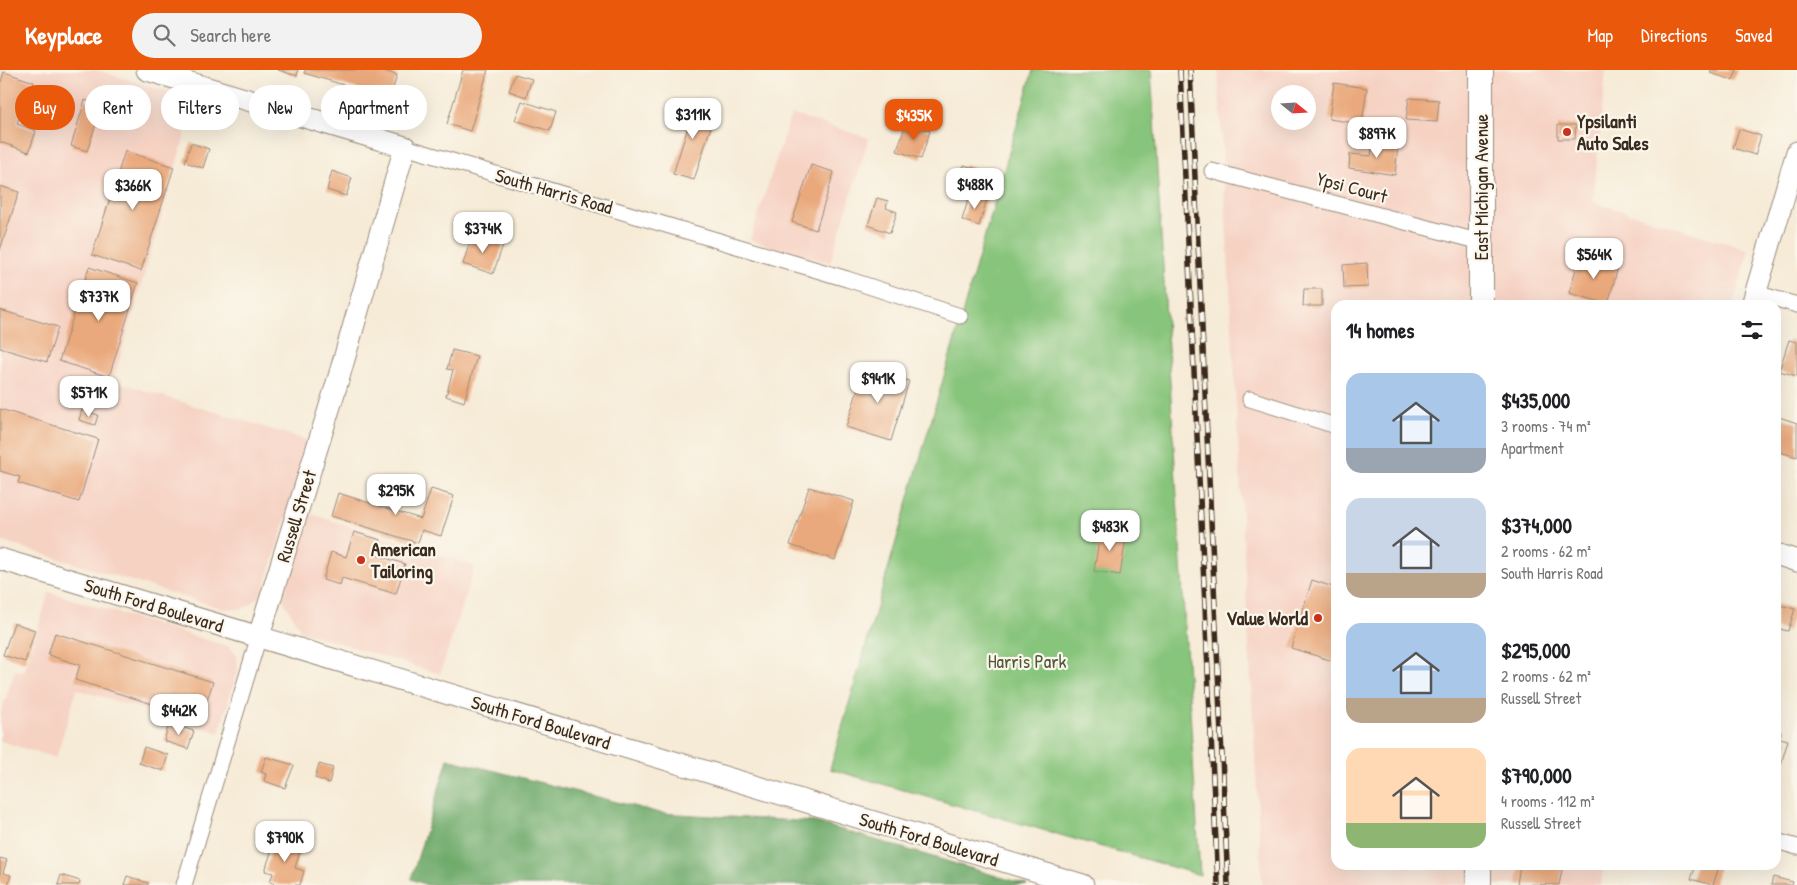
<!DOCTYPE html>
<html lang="en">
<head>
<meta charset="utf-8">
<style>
  :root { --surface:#fff; --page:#f2f2f2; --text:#202124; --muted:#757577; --accent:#ea580c }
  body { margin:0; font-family:"Patrick Hand",sans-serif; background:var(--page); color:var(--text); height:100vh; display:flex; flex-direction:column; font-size:19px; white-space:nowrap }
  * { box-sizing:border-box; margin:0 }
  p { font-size:16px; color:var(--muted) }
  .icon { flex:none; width:28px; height:28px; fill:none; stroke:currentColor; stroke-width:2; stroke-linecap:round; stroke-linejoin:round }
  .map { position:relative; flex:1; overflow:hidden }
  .side { position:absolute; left:1331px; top:230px; width:450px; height:570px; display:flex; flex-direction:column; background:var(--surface); border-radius:15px; box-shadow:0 5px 20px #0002 }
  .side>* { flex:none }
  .banner { position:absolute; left:15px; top:15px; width:475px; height:45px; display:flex; gap:10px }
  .needle { width:32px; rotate:108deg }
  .controls { position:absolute; left:1271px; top:15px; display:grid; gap:10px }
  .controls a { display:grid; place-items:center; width:45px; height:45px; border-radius:50%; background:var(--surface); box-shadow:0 5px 20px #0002; font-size:25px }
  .price { position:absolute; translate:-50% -42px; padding:0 11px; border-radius:10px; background:#fff; color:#222; font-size:16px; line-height:32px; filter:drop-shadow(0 1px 2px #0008) }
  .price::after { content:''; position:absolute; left:50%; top:30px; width:15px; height:11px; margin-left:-8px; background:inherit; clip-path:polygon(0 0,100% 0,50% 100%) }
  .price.current { background:var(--accent); color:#fff }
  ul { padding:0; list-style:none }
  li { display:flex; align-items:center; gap:15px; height:125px; padding:0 15px }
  li span { display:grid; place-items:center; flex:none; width:140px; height:100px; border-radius:15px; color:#555 }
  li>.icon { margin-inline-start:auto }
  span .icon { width:60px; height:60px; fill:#fffc; stroke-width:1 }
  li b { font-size:21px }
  h2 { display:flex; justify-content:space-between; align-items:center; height:60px; padding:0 15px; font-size:21px }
  .pill { padding:0 18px; border-radius:22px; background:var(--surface); box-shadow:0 5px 20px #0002; font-size:18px; line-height:45px }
  .pill.current { background:var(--accent); color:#fff }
  header { display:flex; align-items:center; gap:30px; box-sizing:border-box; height:70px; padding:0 25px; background:var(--accent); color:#fff }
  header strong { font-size:24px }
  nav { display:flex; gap:28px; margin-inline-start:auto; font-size:18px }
  .search { width:350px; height:45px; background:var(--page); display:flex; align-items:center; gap:12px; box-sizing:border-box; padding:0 18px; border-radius:28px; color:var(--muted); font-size:19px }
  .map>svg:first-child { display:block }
  .built { fill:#f6d2c3; fill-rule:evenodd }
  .green { fill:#88c57b; stroke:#62784c }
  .forest { fill:#6eaa6b; stroke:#546a44 }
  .building { fill:#eaa97b }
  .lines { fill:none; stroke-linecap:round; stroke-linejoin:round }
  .street-casing { stroke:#988a7a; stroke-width:17 }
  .secondary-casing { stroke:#988a7a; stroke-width:23 }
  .primary-casing { stroke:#988a7a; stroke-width:26 }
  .street { stroke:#fff; stroke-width:15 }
  .secondary { stroke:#fff; stroke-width:21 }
  .primary { stroke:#fff; stroke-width:24 }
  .rail-casing { stroke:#3b2a1e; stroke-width:5.5 }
  .rail { stroke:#fbf7ec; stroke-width:4; stroke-dasharray:11; stroke-linecap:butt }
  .poi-dot { fill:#c8321e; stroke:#fbf7ec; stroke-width:2 }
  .labels { text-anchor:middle; stroke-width:4.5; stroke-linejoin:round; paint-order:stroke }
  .poi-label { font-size:19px; font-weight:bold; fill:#3b2a1e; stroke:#fbf7ec; text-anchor:start }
  .street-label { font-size:19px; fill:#3b2a1e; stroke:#fbf7ec }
  .park-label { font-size:19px; fill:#52583a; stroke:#fbf7ec }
</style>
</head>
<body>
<header>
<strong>Keyplace</strong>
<div class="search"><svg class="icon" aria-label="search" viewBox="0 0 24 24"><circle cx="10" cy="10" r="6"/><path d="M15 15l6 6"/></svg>Search here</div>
<nav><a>Map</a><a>Directions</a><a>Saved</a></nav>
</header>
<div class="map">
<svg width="1797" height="815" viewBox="0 0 1797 815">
  <rect width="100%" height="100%" fill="#fbf7ec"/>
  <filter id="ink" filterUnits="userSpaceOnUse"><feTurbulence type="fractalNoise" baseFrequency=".02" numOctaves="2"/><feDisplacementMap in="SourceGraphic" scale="10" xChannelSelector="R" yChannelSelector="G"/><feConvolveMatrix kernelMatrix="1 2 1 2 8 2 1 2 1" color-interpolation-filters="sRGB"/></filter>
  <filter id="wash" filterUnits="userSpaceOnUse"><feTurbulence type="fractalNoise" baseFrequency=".0096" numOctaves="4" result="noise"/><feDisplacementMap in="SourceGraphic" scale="20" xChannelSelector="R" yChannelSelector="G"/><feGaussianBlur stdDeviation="1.12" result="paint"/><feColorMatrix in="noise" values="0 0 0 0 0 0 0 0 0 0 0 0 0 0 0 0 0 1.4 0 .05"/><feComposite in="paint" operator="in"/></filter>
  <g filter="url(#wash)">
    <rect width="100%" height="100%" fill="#f6ebd7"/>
    <path class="built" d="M0,0H96L195,30L113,311L310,371L263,522L251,534L242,539H224L0,471Z
      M1218,0H1606L1593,132L1749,180L1733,235H1336V795H1604L1601,815H1262ZM1280,24H1308V51H1280Z
      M791,44L869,68L830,193L750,170Z
      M308,443L475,496L440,604L301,561L283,530Z
      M49,522L230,577L236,586L238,599L219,663L77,619L56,688L0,671V646L15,600L24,602Z"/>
    <path class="green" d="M1033,0H1151L1200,805L830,699Z"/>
    <path class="forest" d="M448,689L660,743L815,752L1027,815H427L411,809Z"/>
    <g id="blocks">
      <path class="building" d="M278,0H298L297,6Z
        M305,0H381L397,5L390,29L304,3Z
        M463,0H488L470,61L447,54Z
        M1711,0H1737L1733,10L1710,3Z
        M4,2L34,12L30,26L26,25L17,54L36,61L29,82L0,72V15Z
        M515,4L532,9L526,27L509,21Z
        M1334,13L1367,18L1362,54L1329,49Z
        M1409,28L1439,30L1437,52L1406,50Z
        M85,30L102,36L87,81L71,76Z
        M522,31L556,42L550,61L515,50Z
        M683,34L715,44L694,110L673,104L688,57L677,54Z
        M906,53L930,61L921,89L897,81Z
        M1558,55H1576L1575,69H1558Z
        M1739,59L1761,66L1755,85L1733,78Z
        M1373,72L1398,75L1395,105L1349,98L1350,84L1371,86Z
        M191,73L209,79L203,98L185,92Z
        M125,81L174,97L141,201L92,185Z
        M811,95L834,102L816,160L792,152Z
        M964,95L980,100L974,119L958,114Z
        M332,101L352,108L346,126L327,120Z
        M0,116L19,122L0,180Z
        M970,124L987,129L979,156L962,150Z
        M877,128L888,131L886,138L897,142L890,163L868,155Z
        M472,165L503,175L493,204L463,194Z
        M1580,185L1618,197L1608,234L1569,223Z
        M1367,193L1368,217L1344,218L1343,195Z
        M89,197L138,213L109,307L59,291Z
        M1304,219H1322V236H1303Z
        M0,240L58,257L47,292L0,278Z
        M1789,270L1797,272V306L1779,301Z
        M452,280L477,286L464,332L446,326L453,300L447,299Z
        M865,297L909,311L891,371L846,357Z
        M0,339L98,369L79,432L18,413L20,407L0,401Z
        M82,340L98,345L95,355L79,350Z
        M1776,346L1797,353V387L1776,381Z
        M809,417L854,431L835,490L790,475Z
        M431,419L454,426L441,466L422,460L418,473L331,446L338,423L421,449Z
        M1101,458L1127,462L1120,505L1094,501Z
        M354,462L381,470L376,485L405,494L396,524L342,508L340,515L323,510L331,482L346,487Z
        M1312,510L1336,518V592L1291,578Z
        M1776,534L1795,539L1788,561L1776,558Z
        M14,553L35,560L25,592L3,585Z
        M55,563L213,612L201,649L75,610L80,595L48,585Z
        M169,653L194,661L188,679L164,671Z
        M1776,660L1781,662L1780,668L1788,670L1780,698L1776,697Z
        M144,677L168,685L163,701L139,693Z
        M266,687L294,695L285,718L264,711L266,704L261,702Z
        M319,694L333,698L329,713L315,708Z
        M276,767L302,775L295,798L304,801L300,815H279L270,812L273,803L265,801Z
        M0,788L7,790L3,803L11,805L8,815H0Z
        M1520,795H1563L1559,815L1517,814Z
        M1696,795L1719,797L1713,815L1691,809Z
        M61,805L80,811L79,815H58Z
        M127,806L148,813V815H124Z
        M1773,807L1793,812L1792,815H1771Z"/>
    </g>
  </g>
  <g filter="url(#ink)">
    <use href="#blocks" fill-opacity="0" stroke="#988a7a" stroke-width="1"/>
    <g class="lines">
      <g class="street-casing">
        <path id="street" d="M405,77L847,209L960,246
          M1212,101L1481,172
          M1756,223L1797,235
          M1250,329L1336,356
          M1776,771L1797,777
          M184,815L259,566"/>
      </g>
      <g class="secondary-casing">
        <path id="secondary" d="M147,0L405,77L338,310L259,566
          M1752,235L1797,82
          M1776,484L1797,491
          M0,489L1083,815"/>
      </g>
      <g class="primary-casing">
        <path id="primary" d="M1481,235V0
          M1479,795V815"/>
      </g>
      <use href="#street" class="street"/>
      <use href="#secondary" class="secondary"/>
      <use href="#primary" class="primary"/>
      <g class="rail-casing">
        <path id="rail" d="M1180,0L1218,815
          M1190,0L1228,815"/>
      </g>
      <use href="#rail" class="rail"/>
    </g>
  </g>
  <g class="poi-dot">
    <circle cx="1567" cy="62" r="5"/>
    <circle cx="361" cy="490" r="5"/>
    <circle cx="1318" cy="548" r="5"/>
  </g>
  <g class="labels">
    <g class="poi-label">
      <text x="1577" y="58">Ypsilanti<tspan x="1577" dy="22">Auto Sales</tspan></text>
      <text x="371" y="486">American<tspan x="371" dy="22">Tailoring</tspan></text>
      <text x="1308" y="555" text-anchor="end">Value World</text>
    </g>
    <g class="street-label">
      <text transform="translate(1352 117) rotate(15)" y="7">Ypsi Court</text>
      <text transform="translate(1481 117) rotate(-90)" y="7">East Michigan Avenue</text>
      <text transform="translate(554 121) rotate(16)" y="7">South Harris Road</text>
      <text transform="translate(296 446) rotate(-73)" y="7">Russell Street</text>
      <text transform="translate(154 535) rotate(17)" y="7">South Ford Boulevard</text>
      <text transform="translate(541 652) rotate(17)" y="7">South Ford Boulevard</text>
      <text transform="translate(929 769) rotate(17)" y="7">South Ford Boulevard</text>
    </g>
    <g class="park-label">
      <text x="1027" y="598">Harris Park</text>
    </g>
  </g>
</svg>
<div class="controls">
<a><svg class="needle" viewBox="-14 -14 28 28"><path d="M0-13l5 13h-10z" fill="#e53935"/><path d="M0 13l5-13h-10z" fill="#757577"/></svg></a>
</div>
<b class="price" style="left:693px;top:70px">$311K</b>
<b class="price current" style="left:914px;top:71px">$435K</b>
<b class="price" style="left:1377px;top:89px">$897K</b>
<b class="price" style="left:975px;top:140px">$488K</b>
<b class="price" style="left:133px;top:141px">$366K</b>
<b class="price" style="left:483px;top:184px">$374K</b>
<b class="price" style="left:1594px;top:210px">$564K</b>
<b class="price" style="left:99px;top:252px">$737K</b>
<b class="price" style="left:878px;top:334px">$941K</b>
<b class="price" style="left:89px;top:348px">$571K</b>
<b class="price" style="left:396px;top:446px">$295K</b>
<b class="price" style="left:1110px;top:482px">$483K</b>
<b class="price" style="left:179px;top:666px">$442K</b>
<b class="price" style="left:285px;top:793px">$790K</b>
<div class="banner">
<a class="pill current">Buy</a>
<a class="pill">Rent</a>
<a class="pill">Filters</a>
<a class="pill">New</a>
<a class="pill">Apartment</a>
</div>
<section class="side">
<h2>14 homes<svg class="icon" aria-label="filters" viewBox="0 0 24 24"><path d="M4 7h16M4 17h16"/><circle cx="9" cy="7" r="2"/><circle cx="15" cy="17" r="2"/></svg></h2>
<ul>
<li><span style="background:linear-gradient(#a9c7e8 75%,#9aa5b1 0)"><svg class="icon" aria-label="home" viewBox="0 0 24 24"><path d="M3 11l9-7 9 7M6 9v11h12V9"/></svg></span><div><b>$435,000</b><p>3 rooms · 74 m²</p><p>Apartment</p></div></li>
<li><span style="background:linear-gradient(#c9d6e8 75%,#b9a48a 0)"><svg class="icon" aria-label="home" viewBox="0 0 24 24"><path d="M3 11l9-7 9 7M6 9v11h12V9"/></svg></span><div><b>$374,000</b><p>2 rooms · 62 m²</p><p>South Harris Road</p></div></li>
<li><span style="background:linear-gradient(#a9c7e8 75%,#b9a48a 0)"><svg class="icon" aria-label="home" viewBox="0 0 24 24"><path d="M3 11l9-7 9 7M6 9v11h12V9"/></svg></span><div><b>$295,000</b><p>2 rooms · 62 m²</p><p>Russell Street</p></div></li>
<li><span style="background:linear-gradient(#ffd9b3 75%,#8fb573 0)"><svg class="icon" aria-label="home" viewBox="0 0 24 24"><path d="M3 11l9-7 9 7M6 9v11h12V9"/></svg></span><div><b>$790,000</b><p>4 rooms · 112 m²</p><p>Russell Street</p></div></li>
</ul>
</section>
</div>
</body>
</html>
